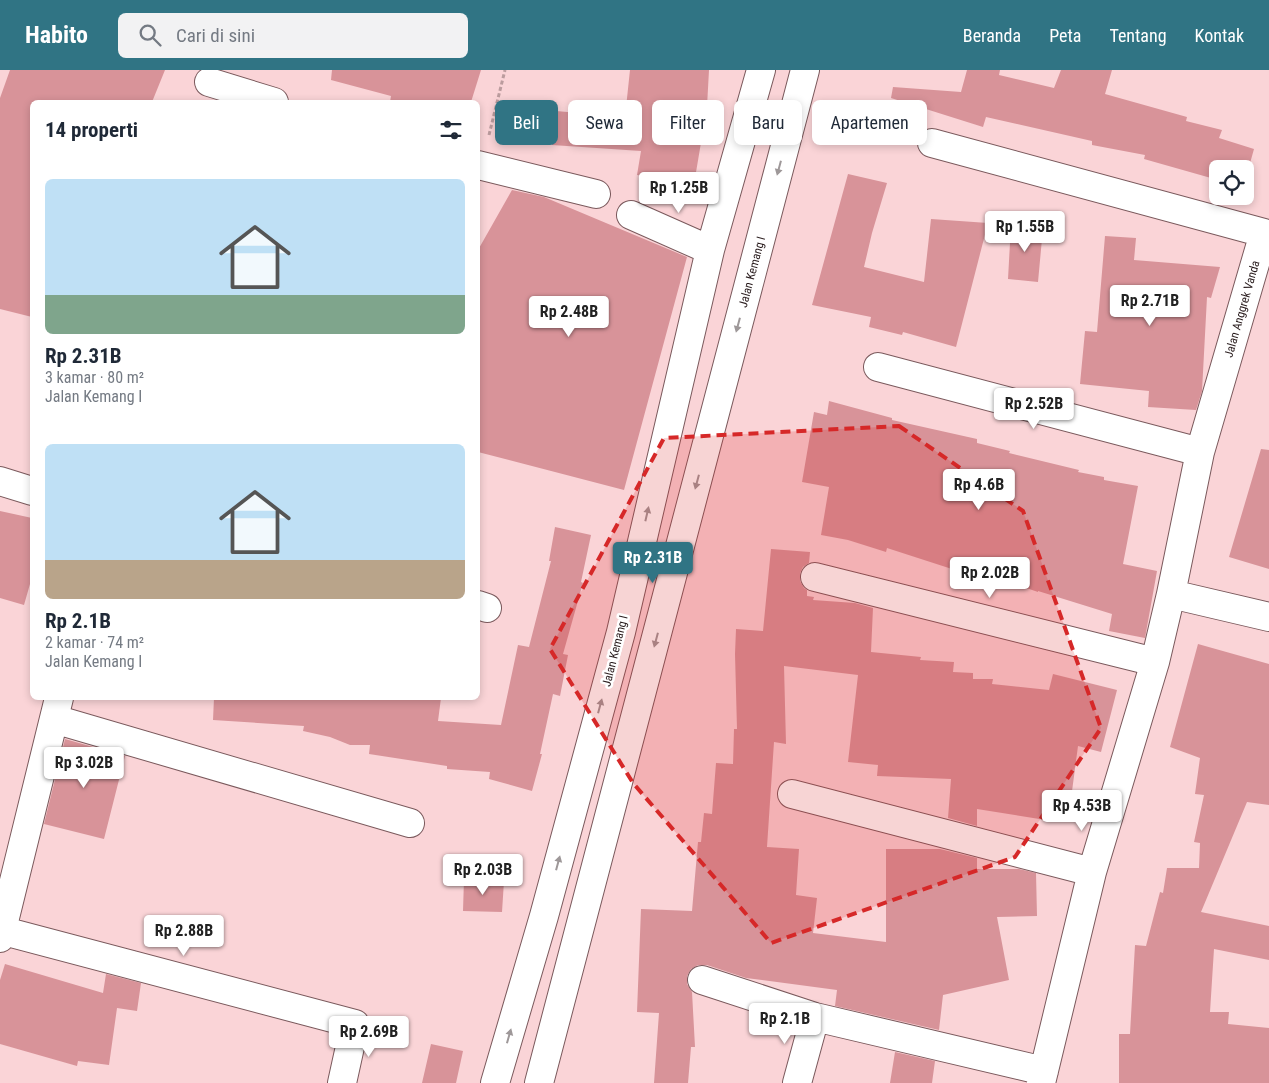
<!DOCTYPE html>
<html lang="id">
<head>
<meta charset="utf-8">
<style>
  :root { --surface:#fff; --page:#f2f2f3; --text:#1f2937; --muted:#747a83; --accent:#307484 }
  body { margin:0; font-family:"Roboto Condensed",sans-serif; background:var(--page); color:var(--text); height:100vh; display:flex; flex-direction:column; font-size:19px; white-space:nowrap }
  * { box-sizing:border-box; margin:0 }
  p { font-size:16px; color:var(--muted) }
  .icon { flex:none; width:28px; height:28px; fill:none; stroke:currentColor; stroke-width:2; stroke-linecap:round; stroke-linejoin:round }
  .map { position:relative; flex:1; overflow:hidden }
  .panel { position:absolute; left:30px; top:30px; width:450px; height:600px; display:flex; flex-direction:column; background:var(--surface); border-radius:8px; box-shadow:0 2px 8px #0003 }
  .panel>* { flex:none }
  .top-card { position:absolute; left:495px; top:30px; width:475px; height:45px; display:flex; gap:10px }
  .tools { position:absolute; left:1209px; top:90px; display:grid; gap:10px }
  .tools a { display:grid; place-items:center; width:45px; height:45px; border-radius:8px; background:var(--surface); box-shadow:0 2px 8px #0003; font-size:25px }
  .price { position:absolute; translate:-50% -42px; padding:0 11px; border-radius:5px; background:#fff; color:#222; font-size:16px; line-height:32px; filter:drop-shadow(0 1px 2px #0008) }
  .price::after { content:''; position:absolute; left:50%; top:30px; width:15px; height:11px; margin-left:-8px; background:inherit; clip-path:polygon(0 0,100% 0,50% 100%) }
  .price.on { background:var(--accent); color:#fff }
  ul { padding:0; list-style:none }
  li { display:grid; align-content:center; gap:10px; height:265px; padding:0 15px }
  li span { display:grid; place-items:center; height:155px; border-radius:8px; color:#555 }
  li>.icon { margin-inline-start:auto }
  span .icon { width:90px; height:90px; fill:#fffc; stroke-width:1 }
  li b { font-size:21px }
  h2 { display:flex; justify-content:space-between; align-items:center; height:60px; padding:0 15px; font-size:21px }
  .chip { padding:0 18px; border-radius:8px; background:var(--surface); box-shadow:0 2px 8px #0003; font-size:18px; line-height:45px }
  .chip.on { background:var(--accent); color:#fff }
  header { display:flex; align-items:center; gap:30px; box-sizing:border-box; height:70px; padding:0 25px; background:var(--accent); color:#fff }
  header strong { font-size:24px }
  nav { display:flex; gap:28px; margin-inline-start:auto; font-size:18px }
  .search { width:350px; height:45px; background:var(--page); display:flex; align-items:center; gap:12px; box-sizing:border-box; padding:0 18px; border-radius:8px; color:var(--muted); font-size:19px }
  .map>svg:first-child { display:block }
  .building { fill:#d89399 }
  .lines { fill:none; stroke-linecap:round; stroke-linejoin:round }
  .minor-casing { stroke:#7a595c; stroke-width:30 }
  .path { stroke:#bb9c9e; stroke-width:3; stroke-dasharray:4 2.5; stroke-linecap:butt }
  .minor { stroke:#fff; stroke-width:28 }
  .oneway { fill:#9e9899 }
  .marked { fill:#d62828; fill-opacity:0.2; stroke:#d62828; stroke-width:4; stroke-dasharray:10 6; stroke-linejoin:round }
  .labels { text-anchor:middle; stroke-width:5; stroke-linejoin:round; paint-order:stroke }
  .street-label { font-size:12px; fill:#281b1c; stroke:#fff }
</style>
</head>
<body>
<header>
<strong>Habito</strong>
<div class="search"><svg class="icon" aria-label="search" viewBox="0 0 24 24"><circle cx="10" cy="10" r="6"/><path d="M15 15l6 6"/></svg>Cari di sini</div>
<nav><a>Beranda</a><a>Peta</a><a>Tentang</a><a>Kontak</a></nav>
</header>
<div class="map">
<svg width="1269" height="1013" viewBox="0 0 1269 1013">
  <rect width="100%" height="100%" fill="#fad4d7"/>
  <path class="building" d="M10,0H165L152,32H32V247L0,239V28Z
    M332,0H481L471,32H390L391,26L331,10Z
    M630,0H709L706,55H704L694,114L637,105L641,81L552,75L556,41L625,47Z
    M967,0H1000L999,5L1054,18L1061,0H1112L1105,24L1187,47L1186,51L1222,60L1219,68L1254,79L1245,111V99H1218V110L1144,89L1145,85L1092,75V71L986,47L983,57L891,28L893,17L961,22Z
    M848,104L887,113L872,163L864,197L924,212L931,149L988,153L956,277L903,262L902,265L869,257L871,247L812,235Z
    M512,120L544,127L687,187L624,420L478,382V180Z
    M1011,155L1043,158L1038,212L1008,209Z
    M1105,166L1136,168L1134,190L1220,197L1211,228L1207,227L1202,321L1196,340L1148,337L1149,321L1080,314L1085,261L1097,262Z
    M829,331L892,348V350L977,369V373L1010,381L1009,383L1079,400L1078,402L1104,407V410L1138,416L1123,494L1157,501L1145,568L1109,561L1112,544L1038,521V522L991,506L989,511L887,478L886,482L848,470L821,465L829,417L802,412L814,342L827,345Z
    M1261,379L1269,380V499L1229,487Z
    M0,441L32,448V507L24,535L0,528Z
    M555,457L591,465L581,512L583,513L563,584L568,585L560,626L553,624L540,684H542L532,721L489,709L490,702L447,699V696L369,684L370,675H350L330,667L303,661L304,656L213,650L214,628H441L438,651L501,655L518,575L529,577L551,491H549Z
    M771,479L810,482L809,493L803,497L800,503V511L804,518L807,520V526L814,527L813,530L855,533L873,538L871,582L921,587L920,590L954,592L953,602L973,603V609H993L992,614L1049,620L1053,604L1117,620L1101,682L1078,676L1069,744L1058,743V752L977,739V756L948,748L951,709L877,706L878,695L848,692L858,605L784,596L786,674L774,672L767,777L799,779L796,825L817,828L813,863L886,872V779H940L977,788V799H1019L1036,803L1037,846L997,847L1009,910L943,925L939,960L835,936L837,920L746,908L707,895H698L691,899L687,906V914L692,922L695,977H691L688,1013H654L659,943L637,942L641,839L692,841L698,772H701L704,743L712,744L716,693L733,694L734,659H737L735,584L736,559L763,561Z
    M1198,574L1269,594V735L1247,732L1201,842L1269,856V890L1214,879L1210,942H1229L1228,954L1269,958V1013H1119V964H1130L1135,875L1146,876L1160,822L1163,823L1167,798H1199L1200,773L1194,772L1204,725L1195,724L1200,688L1170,677Z
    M65,669L125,686L104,769L44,754Z
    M464,809L504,811L502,842L463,841Z
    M5,894L103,923L106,904L141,913L137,941L117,938L109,995L78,991L77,996L0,974V910Z
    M431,974L463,981L456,1013H422Z
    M895,982L935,991L932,1013H890Z"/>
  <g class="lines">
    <g class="minor-casing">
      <path id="minor" d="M209,12L274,32
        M932,73L1264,163L1200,382L1171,524L1269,547
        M478,95L596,124
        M631,145L710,180
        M878,297L1200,382
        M0,411L32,421
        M815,507L1155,592
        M478,535L487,538
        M54,649L410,753
        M792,724L1092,802
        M0,860L355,954L342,1013
        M0,868L59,628
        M702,910L815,947L1044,1001
        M495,1013L544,846L621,562L710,180L761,0
        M539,1013L805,0
        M797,1013L815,947
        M1041,1013L1092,802L1155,592L1171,524"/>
    </g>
    <path class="path" d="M489,65L505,0"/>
    <use href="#minor" class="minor"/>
  </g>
  <defs><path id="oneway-solid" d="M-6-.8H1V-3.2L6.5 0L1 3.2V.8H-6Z" transform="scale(1.25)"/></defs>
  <g class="oneway">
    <use href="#oneway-solid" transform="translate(779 98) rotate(105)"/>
    <use href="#oneway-solid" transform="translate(738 255) rotate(105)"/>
    <use href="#oneway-solid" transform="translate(697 412) rotate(105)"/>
    <use href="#oneway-solid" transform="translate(647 444) rotate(-77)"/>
    <use href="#oneway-solid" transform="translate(656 570) rotate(105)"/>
    <use href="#oneway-solid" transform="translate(600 636) rotate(-75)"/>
    <use href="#oneway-solid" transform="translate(558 793) rotate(-75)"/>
    <use href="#oneway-solid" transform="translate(509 966) rotate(-74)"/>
  </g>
  <path class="marked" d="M899,356L1023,441L1101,658L1015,787L771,873L633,713L550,579L664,368Z"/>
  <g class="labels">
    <g class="street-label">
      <text transform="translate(752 202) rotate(-75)" y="4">Jalan Kemang I</text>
      <text transform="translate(1242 239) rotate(-74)" y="4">Jalan Anggrek Vanda</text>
      <text transform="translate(615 581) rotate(-76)" y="4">Jalan Kemang I</text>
    </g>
  </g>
</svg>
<div class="tools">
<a><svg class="icon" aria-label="locate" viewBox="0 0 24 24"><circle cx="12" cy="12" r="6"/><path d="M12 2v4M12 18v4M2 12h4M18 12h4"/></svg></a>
</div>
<b class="price" style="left:679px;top:144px">Rp 1.25B</b>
<b class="price" style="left:1025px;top:183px">Rp 1.55B</b>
<b class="price" style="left:1150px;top:257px">Rp 2.71B</b>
<b class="price" style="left:569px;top:268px">Rp 2.48B</b>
<b class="price" style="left:1034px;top:360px">Rp 2.52B</b>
<b class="price" style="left:979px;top:441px">Rp 4.6B</b>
<b class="price on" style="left:653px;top:514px">Rp 2.31B</b>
<b class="price" style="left:990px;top:529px">Rp 2.02B</b>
<b class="price" style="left:84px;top:719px">Rp 3.02B</b>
<b class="price" style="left:1082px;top:762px">Rp 4.53B</b>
<b class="price" style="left:483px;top:826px">Rp 2.03B</b>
<b class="price" style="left:184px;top:887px">Rp 2.88B</b>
<b class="price" style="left:785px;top:975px">Rp 2.1B</b>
<b class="price" style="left:369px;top:988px">Rp 2.69B</b>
<div class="top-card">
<a class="chip on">Beli</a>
<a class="chip">Sewa</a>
<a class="chip">Filter</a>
<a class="chip">Baru</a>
<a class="chip">Apartemen</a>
</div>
<section class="panel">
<h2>14 properti<svg class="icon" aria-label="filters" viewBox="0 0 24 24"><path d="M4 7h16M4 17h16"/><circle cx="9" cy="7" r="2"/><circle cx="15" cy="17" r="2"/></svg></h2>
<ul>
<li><span style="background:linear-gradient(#bfe0f5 75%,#7fa58c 0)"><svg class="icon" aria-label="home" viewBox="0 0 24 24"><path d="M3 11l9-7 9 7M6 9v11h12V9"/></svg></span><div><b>Rp 2.31B</b><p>3 kamar · 80 m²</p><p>Jalan Kemang I</p></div></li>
<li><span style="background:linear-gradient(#bfe0f5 75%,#b9a48a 0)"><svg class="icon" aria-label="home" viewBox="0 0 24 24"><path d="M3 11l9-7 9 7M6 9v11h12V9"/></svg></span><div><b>Rp 2.1B</b><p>2 kamar · 74 m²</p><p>Jalan Kemang I</p></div></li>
</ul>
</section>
</div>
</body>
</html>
